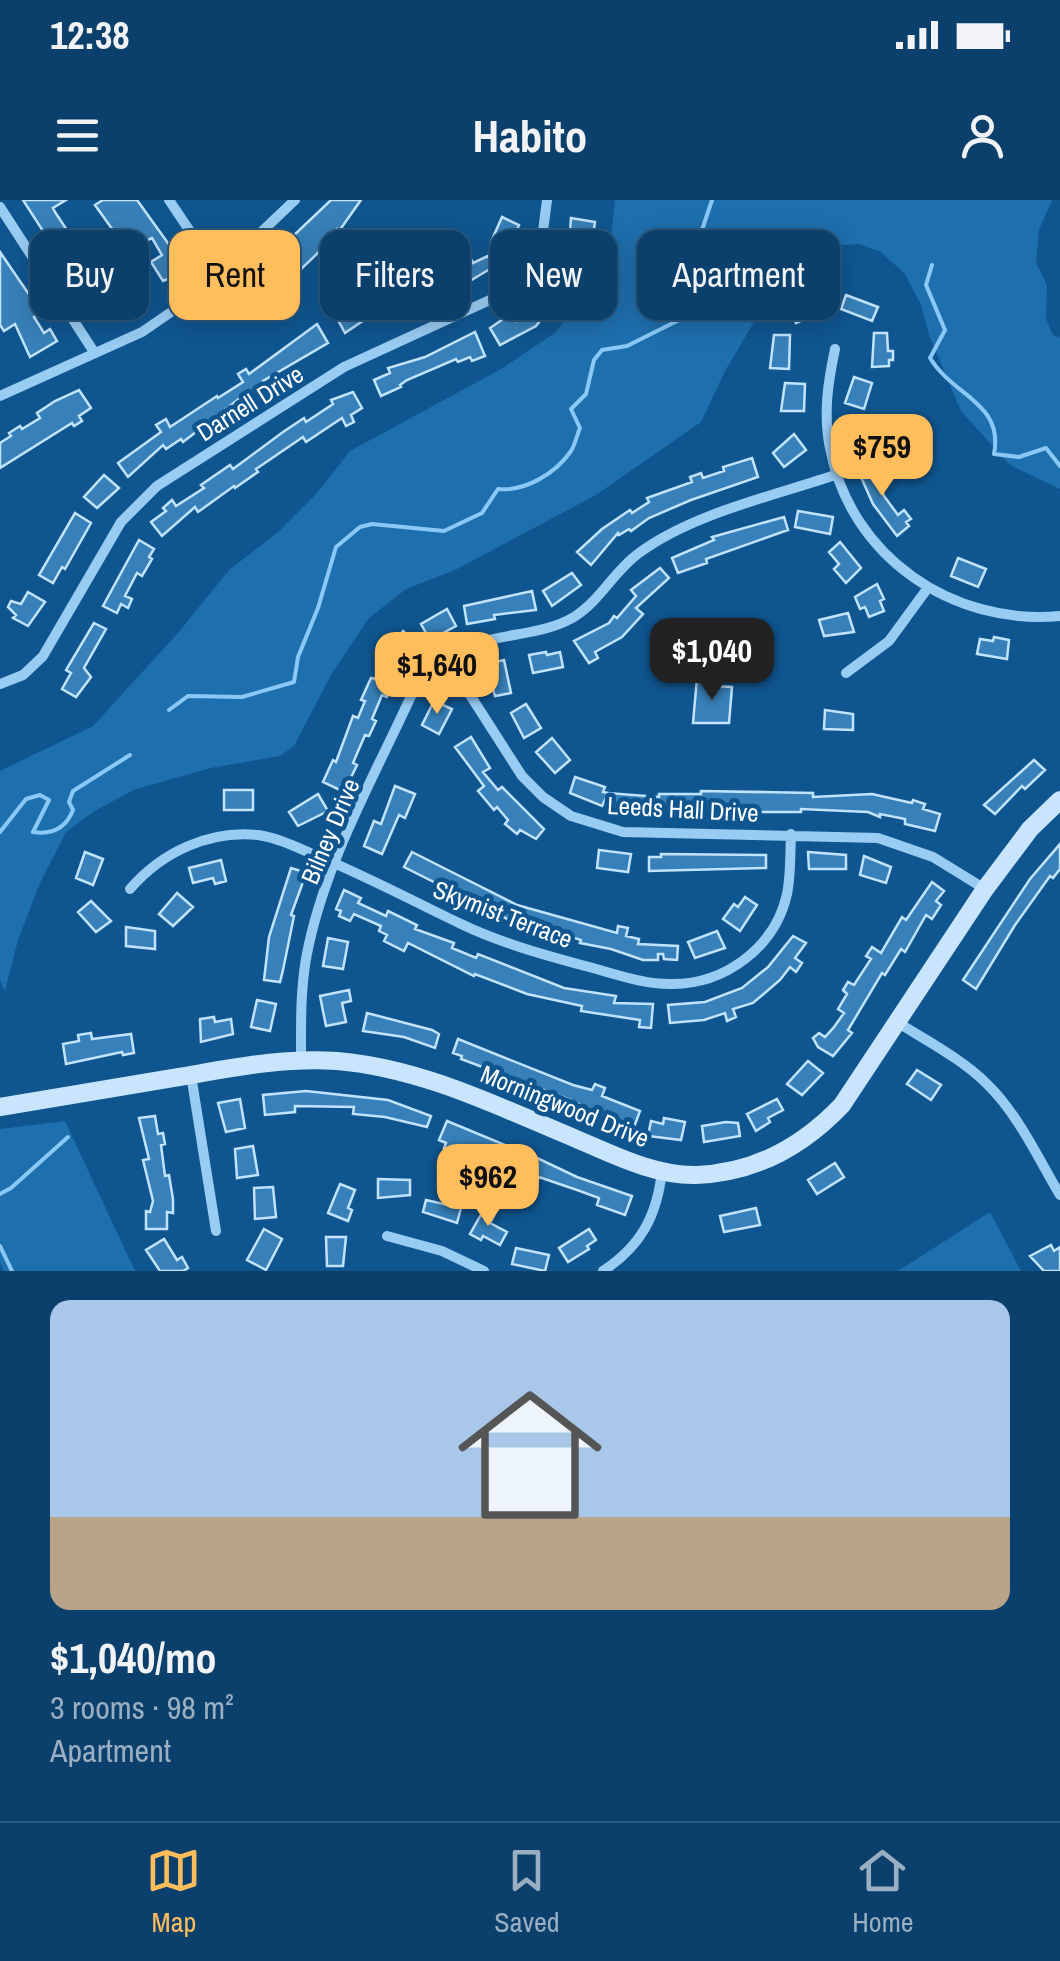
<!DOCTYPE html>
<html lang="en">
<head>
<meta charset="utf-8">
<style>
  :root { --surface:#0b406c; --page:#194b74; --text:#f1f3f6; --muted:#9aafc2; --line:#2b597f; --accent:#ffbd5c }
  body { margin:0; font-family:"Archivo Narrow",sans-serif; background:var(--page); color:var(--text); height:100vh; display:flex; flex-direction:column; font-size:38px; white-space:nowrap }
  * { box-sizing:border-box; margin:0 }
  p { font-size:32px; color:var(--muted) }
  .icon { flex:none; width:55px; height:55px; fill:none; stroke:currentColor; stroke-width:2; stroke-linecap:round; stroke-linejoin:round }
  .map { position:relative; height:1071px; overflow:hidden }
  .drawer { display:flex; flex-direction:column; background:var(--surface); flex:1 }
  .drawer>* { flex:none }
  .top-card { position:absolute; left:30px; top:30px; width:1000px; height:90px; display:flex; gap:20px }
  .price { position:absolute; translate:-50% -85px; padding:0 22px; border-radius:20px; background:var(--accent); color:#111; font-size:32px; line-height:65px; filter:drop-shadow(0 2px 5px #0008) }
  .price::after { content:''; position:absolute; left:50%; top:60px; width:30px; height:22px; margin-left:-15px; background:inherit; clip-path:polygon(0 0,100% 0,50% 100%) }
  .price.active { background:#222; color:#fff }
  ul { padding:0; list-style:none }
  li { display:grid; align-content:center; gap:20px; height:530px; padding:0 50px }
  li+li { border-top:2px solid var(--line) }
  li span { display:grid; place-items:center; height:310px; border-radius:20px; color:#555 }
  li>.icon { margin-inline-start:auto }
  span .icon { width:180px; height:180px; fill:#fffc; stroke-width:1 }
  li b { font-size:42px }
  .chip { padding:0 35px; border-radius:20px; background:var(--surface); box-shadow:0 5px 25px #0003,0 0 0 2px var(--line); font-size:35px; line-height:90px }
  .chip.active { background:var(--accent); color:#111 }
  .status { display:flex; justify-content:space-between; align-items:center; height:70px; padding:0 50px; background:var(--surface); direction:ltr }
  .status svg { height:28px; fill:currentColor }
  header { display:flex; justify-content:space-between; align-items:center; height:130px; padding:0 50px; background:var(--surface); font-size:45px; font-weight:700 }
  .dock { display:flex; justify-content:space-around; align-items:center; height:140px; border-top:2px solid var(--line); background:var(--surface); font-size:28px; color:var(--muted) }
  .dock a { display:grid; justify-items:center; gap:5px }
  .dock .active { color:var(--accent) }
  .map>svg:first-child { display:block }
  .green { fill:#1e6fae }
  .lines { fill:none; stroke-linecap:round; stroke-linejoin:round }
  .stream { stroke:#8ac9f7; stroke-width:4 }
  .building { fill:#3780b9; stroke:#c1e3fe; stroke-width:2.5 }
  .street { stroke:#99ccf3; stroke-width:10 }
  .secondary { stroke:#c9e5fd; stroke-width:18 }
  .labels { text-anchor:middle; stroke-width:9; stroke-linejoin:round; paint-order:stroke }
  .street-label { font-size:25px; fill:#fff; stroke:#0f5690 }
</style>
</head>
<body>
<div class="status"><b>12:38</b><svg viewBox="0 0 49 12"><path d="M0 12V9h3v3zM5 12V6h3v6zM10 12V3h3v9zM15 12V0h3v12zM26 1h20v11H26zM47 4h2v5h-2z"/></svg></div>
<header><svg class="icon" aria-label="menu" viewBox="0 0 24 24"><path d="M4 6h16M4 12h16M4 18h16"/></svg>Habito<svg class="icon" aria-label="person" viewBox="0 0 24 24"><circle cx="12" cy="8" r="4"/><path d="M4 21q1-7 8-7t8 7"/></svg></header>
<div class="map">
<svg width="1060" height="1071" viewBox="0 0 1060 1071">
  <rect width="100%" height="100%" fill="#0f5690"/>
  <path class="green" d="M615,0H1052L1039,30L1036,63L1047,85L1046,119L1053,135L1060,138V289L1010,265L961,211L929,135L921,105L905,74L881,52L859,44L827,46L797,62L770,95L725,171L701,222L596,295L455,370L406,389L369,418L331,475L294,546L280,556L211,568L136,589L96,610L66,632L40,683L18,740L5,791L0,780V571L93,526L178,433L229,370L277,333L318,292L350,251L503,168L556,132L584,93L610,44Z
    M65,921L135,1071H4L0,1063V929Z
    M990,1012L1021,1071H898Z"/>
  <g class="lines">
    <path class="stream" d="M932,65L926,85L945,130L930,158C954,197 1004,203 994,254L1019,257L1046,248L1060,266
      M169,510L188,496L242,497L294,482L298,457L318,408L336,347L360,327L372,324L444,331L482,313L498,289C525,292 556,273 571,251C575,245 577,235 580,228L571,209L586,194L594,160L602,150L627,146L687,116L685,81L712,0
      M0,632L26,599L40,595L49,600L33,632C53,635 66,628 73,610L69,602L73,591L130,555
      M0,994L11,988L68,937
      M0,1046L12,1071"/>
  </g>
  <path class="building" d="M23,0H66L53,8L55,12L118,107L99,118Z
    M103,0H137L188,71L163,81L151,62L162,55L152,38L123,52L117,42L120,40L95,5Z
    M331,0H361L339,31L337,29L321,44L324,47L296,74L273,88L260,69L272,61L270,58Z
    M502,17L519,25L508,50L491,42Z
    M571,18L595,22L591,50L581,48L565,89L536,126L500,145L490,128L512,113L517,121L548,86L563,56L568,58Z
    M0,52L41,112L34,117L44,133L50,129L57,141L30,157L15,124L4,131L0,125Z
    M469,55L473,63L488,56L493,67L465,84L463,80L444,87L445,90L422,98L421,94L372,112L373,114L345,133L338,120L377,98L375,93L401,81L403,85L459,67L457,62Z
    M816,94L823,111L796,123L788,106Z
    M846,95L878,107L872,121L841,109Z
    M317,124L328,143L263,181L265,184L246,198L244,195L183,242L181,239L166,249L163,245L128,277L118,263L161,232L156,225L166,219L170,227L217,196L218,198L243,182L238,174L246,169L249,174Z
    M475,132L485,156L472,161L470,157L458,162L456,159L407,180L400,185L401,187L381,196L374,180L390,173L388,168L425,157Z
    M874,133H887L888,151H893V160H889V166L872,167Z
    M774,135H790L789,169L770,168Z
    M854,177L872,183L864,209L845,203Z
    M785,183L805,184L804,211H781Z
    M79,190L91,208L79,216L82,221L74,226L72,223L0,268V243L11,236L9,233L20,226L22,229L40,218L37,213L55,201Z
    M353,192L362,208L351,215L354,222L346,226L342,218L306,242L303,237L256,269L258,272L235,288L234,286L198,312L195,307L162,336L151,322L166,311L163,308L172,300L176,306L204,288L201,285L230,265L233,269L283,232L304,218L306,222L333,204L331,200Z
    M867,223L870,250L852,252L849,225Z
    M794,234L806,250L784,267L773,253Z
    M752,258L758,277L691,300L649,318L631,331L629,329L619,335L618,333L591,365L577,352L602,329L630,310L632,313L649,302L647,298L692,282L690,277L701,273L703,278L724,271L723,267Z
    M871,260L884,296L898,315L904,310L911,319L906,322L909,326L897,336L873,304L856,266Z
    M104,275L119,288L97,308L84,297Z
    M798,311L833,317L830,334L795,327Z
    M75,313L91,323L65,369L62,367L53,383L39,375Z
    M784,317L788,330L706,359L707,363L678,373L672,358L714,340L712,337Z
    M139,340L154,349L149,357L152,359L142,376L137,373L125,396L132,399L128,408L121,404L117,413L103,406Z
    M840,342L861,368L846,383L834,369L839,364L829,352Z
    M958,358L986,369L978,387L951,376Z
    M660,368L669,378L636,408L643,414L622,437L595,452L598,458L589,463L574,441L609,423L614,416L617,418L636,396L631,390Z
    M572,373L581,385L552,406L543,391Z
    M877,384L884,399L880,401L884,411L869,417L865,407L860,409L855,397Z
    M532,391L536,410L494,415L495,419L467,424L464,406Z
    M28,392L45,402L28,426L13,418L16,415L8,407L11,401L21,404Z
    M447,409L456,426L430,440L421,424Z
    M848,413L854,432L824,436L819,420Z
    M94,423L106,429L84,468L91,477L76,497L62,489L71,473L66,470Z
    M403,431L422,449L401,470L385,454Z
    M678,435H700L699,450L690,449V470H677Z
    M994,437L1009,440L1007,459L977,454L980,439L993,441Z
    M546,452L547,455L560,452L563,467L533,473L529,455Z
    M504,460L511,493L495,496L485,464Z
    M377,475L394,482L387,497L382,495L372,519L376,521L369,536L365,535L353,563L357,565L344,592L323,582L333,560L336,562L353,516L358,518L365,501L361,500L371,478L375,479Z
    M697,478L715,480L714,486L732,487L729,523H693Z
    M434,501L452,509L439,534L422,525Z
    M526,504L541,528L524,538L511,513Z
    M825,510L853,514V530L824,529Z
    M471,537L490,568L483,572L498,590L502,587L544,629L536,639L520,630L517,634L505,624L508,620L497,607L494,610L478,591L484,586L455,547Z
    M552,538L570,560L555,573L536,552Z
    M1034,560L1045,570L1025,589L1022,586L995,614L984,605Z
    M575,577L605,587L603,592L608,593L602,606L570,593Z
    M395,586L415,594L405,618L399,615L382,654L364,646L374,621L381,624Z
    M224,590H253V610H224Z
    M701,591L813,593V597L872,594L912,603L913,600L925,604L923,609L940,614L935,631L905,624V619L880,614V617L868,612L801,609V612H720V608H689V612H661L606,606L608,593L659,597V594H701Z
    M318,594L328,611L298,626L289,612Z
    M1060,644V669L1053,678L1050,676L1015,725L976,789L963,780L1030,679Z
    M599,650L631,654L628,672L597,668Z
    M85,652L103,659L93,685L76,678Z
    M412,652L517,705L617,733L618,726L628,728L626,736L639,739L638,744L678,746L677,760L664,759L663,754H658V760H643L611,749L580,743L581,740L543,728L542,732L517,724L404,667Z
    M808,652L846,655V669H809Z
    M661,654L766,655V668L649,671V657H661Z
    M864,656L891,667L886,683L860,675Z
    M221,660L226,681L215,684L213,678L193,683L189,668Z
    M291,668L304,672L301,681L303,682L291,715L294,716L283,770L280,782L264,780L269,737Z
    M932,682L944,691L936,701L941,705L932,719L926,715L905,752L901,749L885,775L882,773L848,830L852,833L833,856L818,847L813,838L819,833L825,837L834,827L844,813L838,809L847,794L843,790L848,782L854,785L871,759L866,756L872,747L881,753L902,717L906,720Z
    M344,690L361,698L358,703L386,716L388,711L417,725L415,729L454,743L452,748L476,758L478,754L564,788L616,796L614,803L653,804L651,828L639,827L640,820L581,811L582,806L527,794L475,774L474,776L408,743L404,751L384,741L387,735L379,731L381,726L354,714L350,721L339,716L341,711L336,709Z
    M177,693L193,707L173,726L159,714Z
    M745,697L757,705L740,731L723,719L734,704L738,707Z
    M91,701L111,721L96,732L78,712Z
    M126,727L155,731V749L126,746Z
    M717,731L725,748L695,758L688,742Z
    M793,736L806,743L795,758L802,763L796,772L790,767L780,780L753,803L733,809L736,817L727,821L725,813L704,820L670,823L668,805L705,802L742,788L768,767Z
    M328,738L348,742L343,769L323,766Z
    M349,790L351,801L342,803L346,822L326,826L320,796Z
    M257,800L276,804L270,831L251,827Z
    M367,813L432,830L439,834L435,848L404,837L363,831Z
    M214,817L215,822L231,819L233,834L201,842L200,819Z
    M91,833L92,839L131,834L134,853L123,855L122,852L66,864L63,844L79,841L78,835Z
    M458,839L573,885L592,890L595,884L605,888L602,896L640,911L633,930L568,899L461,859L462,856L453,853Z
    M808,861L823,873L802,895L787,884Z
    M917,870L941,885L931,900L907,884Z
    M306,891L388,900L431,916L427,927L385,917L353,914L354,907L295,906V912L265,915L263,895Z
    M240,899L245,928L226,932L218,903Z
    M777,899L783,910L768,918L770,922L756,931L747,914Z
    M155,916L158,934L163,933L165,944L161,945L165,976L169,975L173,999V1013L167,1012V1029H146V1011L150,1012L153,1001L143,960L149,959L139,918Z
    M664,918L685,922L681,940L648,936L651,921L663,924Z
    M447,921L510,947L508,950L532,960L533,956L577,977L632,996L625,1015L597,1005L599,998L577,990L539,977L535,986L524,982L527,974L503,964L499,972L489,968L491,962L458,946L453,952L444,948L446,943L439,940Z
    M726,922L738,923L740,936L704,942L702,926Z
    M253,946L258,975L237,978L235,949Z
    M835,963L844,977L817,994L808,980Z
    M378,979L410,980V995L378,998Z
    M340,984L355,990L348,1008L352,1010L348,1021L328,1013Z
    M273,987L276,1017L255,1019L254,988Z
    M426,1000L461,1008L457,1023L423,1012Z
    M756,1008L760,1025L724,1032L720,1016Z
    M483,1011L494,1016L490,1023L507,1032L500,1045L483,1036L481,1040L470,1034Z
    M264,1029L282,1039L266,1070L247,1060Z
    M589,1029L596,1040L587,1046L589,1049L568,1062L559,1048Z
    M326,1037H346L343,1066H327Z
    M164,1039L177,1060L182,1057L188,1068L183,1071H160L146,1050Z
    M1051,1045L1054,1051L1060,1047V1071H1044L1030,1056Z
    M516,1048L549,1055L545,1071L512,1064Z"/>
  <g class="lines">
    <path class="street" d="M169,0L218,73
      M0,7L94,152
      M835,149C828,182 823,214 830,248C850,356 952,426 1060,416
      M0,196L142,132L193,97L295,0
      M447,459L522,576L543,597L571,616L623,632L878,638L933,657L985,689
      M846,473L889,441L927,389
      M0,484L23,475L43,456L121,322L157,286L344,167L505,93L530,66L543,31L547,0
      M130,689C162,652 209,630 258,635C278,638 296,647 315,655C364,675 411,700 459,723C500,743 545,755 589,767C615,774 643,784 670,784C724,785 775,748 787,694C791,675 790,653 791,634
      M897,822C927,841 962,859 987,884C1018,914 1038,958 1060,995
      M301,860C301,821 300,782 309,744C328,657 375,575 412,494C427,476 442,460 464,449C498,432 540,437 574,417C600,401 614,371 639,353C693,313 774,296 838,274
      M191,875L216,1031
      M387,1036L442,1051L484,1071
      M603,1071C641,1046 657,1016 662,971"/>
    <path class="secondary" d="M0,907C60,897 120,887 179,877C232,868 284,857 337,861C421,868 497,906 574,938C612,954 654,976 696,975C755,973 803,946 842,905L985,689L1030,629L1060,600"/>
  </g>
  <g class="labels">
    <g class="street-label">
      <text transform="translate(250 203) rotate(-32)" y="9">Darnell Drive</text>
      <text transform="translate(683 609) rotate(3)" y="9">Leeds Hall Drive</text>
      <text transform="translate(330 631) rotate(-67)" y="9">Bilney Drive</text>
      <text transform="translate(503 714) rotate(21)" y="9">Skymist Terrace</text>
      <text transform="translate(565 906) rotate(22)" y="9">Morningwood Drive</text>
    </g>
  </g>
</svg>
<b class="price" style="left:882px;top:299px">$759</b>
<b class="price active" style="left:712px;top:503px">$1,040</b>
<b class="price" style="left:437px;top:517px">$1,640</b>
<b class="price" style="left:488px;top:1029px">$962</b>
<div class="top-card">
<a class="chip">Buy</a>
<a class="chip active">Rent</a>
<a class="chip">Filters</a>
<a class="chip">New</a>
<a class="chip">Apartment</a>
</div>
</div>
<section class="drawer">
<ul>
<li><span style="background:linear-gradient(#a9c7e8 70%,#b9a48a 0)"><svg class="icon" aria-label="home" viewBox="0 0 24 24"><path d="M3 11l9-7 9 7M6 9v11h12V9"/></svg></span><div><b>$1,040/mo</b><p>3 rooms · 98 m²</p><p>Apartment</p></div></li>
</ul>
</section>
<nav class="dock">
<a class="active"><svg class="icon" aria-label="map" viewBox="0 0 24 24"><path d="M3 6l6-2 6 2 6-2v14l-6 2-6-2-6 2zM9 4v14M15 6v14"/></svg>Map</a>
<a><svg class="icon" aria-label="saved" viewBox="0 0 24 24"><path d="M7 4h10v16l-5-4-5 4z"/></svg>Saved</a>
<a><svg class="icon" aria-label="home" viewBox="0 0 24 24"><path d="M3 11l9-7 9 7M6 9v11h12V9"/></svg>Home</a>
</nav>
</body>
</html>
